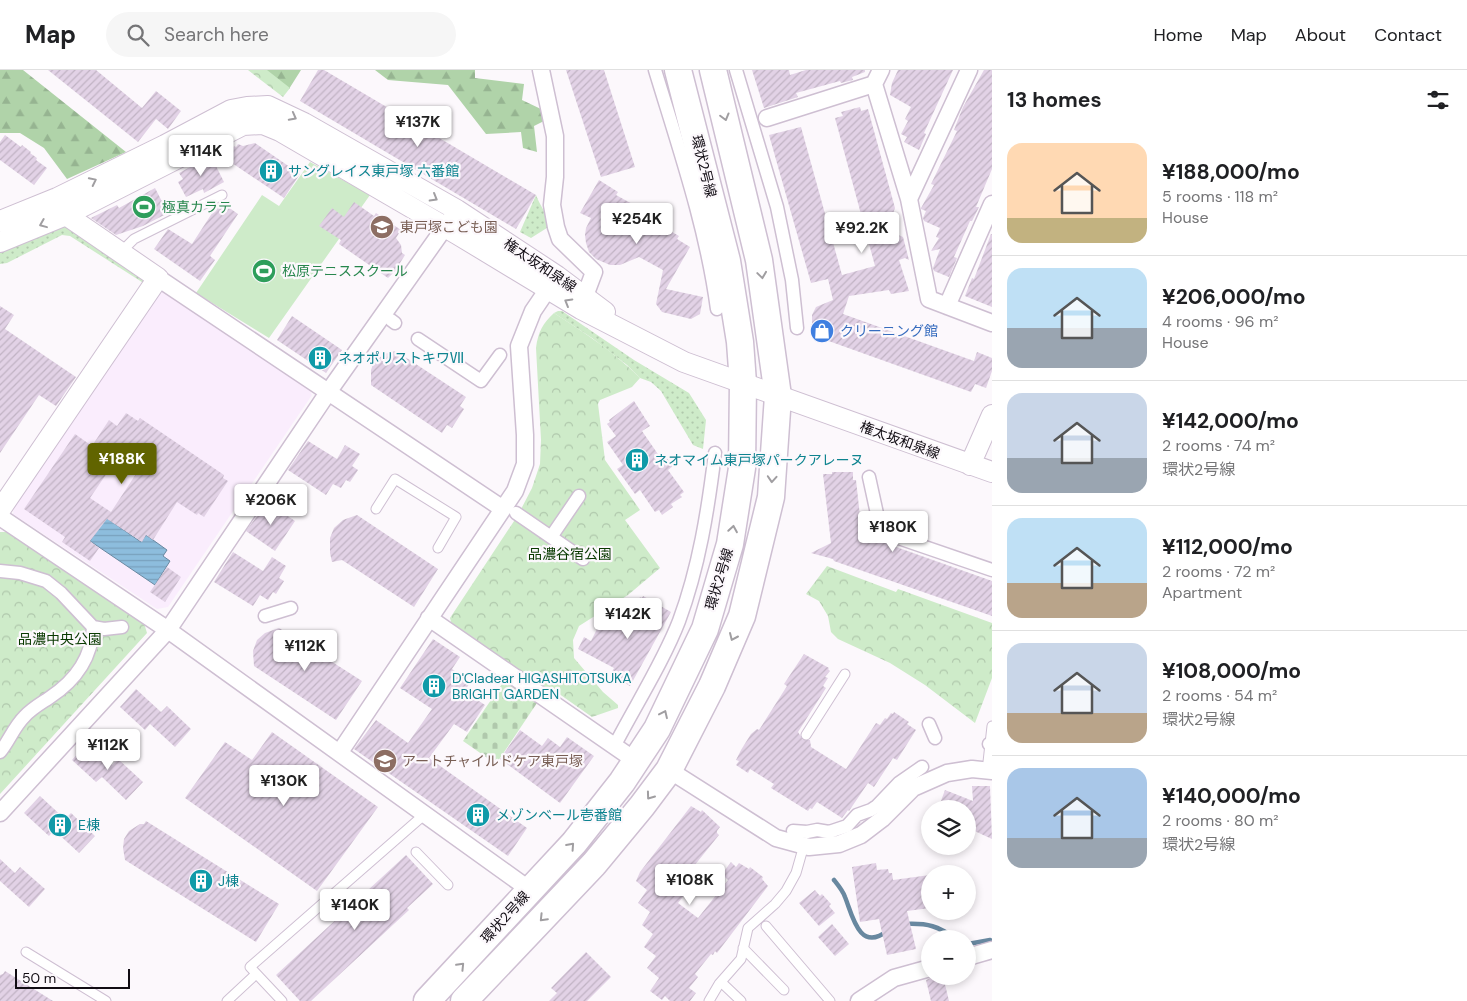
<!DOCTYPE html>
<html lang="en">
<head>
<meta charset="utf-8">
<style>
  :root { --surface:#fff; --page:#f6f6f6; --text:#202124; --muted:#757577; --line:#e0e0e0; --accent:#616400 }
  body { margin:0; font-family:"DM Sans","Noto Sans JP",sans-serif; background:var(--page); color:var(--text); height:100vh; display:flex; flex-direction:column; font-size:19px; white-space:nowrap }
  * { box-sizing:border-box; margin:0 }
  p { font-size:16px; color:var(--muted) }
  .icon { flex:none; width:28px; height:28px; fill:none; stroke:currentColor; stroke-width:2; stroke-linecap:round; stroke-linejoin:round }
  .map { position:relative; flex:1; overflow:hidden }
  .details { display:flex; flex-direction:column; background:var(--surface); width:475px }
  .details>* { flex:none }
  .tools { position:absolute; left:921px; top:730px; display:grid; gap:10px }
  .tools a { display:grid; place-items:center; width:55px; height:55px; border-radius:50%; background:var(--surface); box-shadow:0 2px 8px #0003; font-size:25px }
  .scale { position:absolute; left:15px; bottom:12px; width:115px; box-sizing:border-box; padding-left:5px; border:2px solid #110c13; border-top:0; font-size:14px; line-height:18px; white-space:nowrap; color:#110c13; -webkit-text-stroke:4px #fcf8fc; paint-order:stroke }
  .price { position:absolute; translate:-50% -42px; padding:0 11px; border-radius:5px; background:#fff; color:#222; font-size:16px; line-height:32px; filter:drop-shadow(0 1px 2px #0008) }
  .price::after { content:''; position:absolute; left:50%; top:30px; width:15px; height:11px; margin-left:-8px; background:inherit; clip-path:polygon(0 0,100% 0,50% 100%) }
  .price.selected { background:var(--accent); color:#fff }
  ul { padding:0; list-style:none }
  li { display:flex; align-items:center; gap:15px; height:125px; padding:0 15px }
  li+li { border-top:1px solid var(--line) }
  li span { display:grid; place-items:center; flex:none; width:140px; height:100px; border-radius:15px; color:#555 }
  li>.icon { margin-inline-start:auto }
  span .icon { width:60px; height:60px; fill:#fffc; stroke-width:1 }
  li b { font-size:21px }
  h2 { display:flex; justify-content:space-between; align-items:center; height:60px; padding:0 15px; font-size:21px }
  header { display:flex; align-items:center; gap:30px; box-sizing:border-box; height:70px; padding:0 25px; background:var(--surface); border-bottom:1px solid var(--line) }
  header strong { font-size:24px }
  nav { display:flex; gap:28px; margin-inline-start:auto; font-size:18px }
  .search { width:350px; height:45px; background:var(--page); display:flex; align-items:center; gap:12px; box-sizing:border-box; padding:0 18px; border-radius:28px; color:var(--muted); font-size:19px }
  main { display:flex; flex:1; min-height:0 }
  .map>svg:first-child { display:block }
  .built { fill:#faedfd }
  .grass { fill:url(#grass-dots) }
  .forest { fill:url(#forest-firs) }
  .cemetery { fill:url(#cemetery-stones) }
  .park { fill:url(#park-crowns) }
  .pitch { fill:#ceebc9 }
  .water { fill:url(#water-rules); stroke:#6888a0 }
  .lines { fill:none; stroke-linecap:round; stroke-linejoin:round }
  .stream { stroke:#6888a0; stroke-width:4.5 }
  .building { fill:url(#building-hatch); fill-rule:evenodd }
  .service-casing { stroke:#cebfd2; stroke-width:11 }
  .pedestrian-casing { stroke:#cebfd2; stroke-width:15 }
  .minor-casing { stroke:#cebfd2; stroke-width:19 }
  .tertiary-casing { stroke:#cebfd2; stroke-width:22 }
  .primary-casing { stroke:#cebfd2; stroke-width:29 }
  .service { stroke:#fff; stroke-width:9 }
  .pedestrian { stroke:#fff; stroke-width:12 }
  .minor { stroke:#fff; stroke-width:16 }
  .tertiary { stroke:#fff; stroke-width:20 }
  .primary { stroke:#fff; stroke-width:26 }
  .oneway { stroke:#a09ea1 }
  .labels { text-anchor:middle; stroke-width:4.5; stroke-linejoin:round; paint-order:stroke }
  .street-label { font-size:14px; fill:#110c13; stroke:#fcf8fc }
  .culture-label { font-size:14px; fill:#0d838f; stroke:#fcf8fc; text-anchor:start }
  .leisure-label { font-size:14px; fill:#27864d; stroke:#fcf8fc; text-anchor:start }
  .education-label { font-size:14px; fill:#785e54; stroke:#fcf8fc; text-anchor:start }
  .shop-label { font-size:14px; fill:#366cbe; stroke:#fcf8fc; text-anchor:start }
  .park-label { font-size:14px; fill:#093a00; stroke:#fcf8fc }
</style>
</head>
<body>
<header>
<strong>Map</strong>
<div class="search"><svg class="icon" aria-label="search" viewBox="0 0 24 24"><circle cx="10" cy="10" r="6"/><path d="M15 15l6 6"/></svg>Search here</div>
<nav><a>Home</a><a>Map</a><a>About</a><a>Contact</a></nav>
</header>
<main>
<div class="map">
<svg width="992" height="931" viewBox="0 0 992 931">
  <defs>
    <pattern id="grass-dots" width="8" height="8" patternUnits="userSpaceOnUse" patternTransform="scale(1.25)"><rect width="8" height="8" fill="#ceebc9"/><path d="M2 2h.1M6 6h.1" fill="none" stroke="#b0c8ac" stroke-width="1.8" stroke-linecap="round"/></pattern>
    <pattern id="forest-firs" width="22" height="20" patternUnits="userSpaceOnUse" patternTransform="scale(1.25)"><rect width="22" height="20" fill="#b0d3a9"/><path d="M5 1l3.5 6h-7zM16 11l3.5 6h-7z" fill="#96b491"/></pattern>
    <pattern id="cemetery-stones" width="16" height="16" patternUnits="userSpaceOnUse" patternTransform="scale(1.25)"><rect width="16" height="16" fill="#ceebc9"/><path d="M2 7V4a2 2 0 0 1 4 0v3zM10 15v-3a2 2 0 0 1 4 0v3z" fill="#b0c8ac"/></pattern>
    <pattern id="park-crowns" width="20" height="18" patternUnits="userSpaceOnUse" patternTransform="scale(1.25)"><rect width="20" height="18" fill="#ceebc9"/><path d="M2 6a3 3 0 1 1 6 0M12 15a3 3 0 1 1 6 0" fill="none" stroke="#b0c8ac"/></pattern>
    <pattern id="water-rules" width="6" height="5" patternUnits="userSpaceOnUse" patternTransform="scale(1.25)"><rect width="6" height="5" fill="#8dbddd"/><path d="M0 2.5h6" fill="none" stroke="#79a1bd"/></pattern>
    <pattern id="building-hatch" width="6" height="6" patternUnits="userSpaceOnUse" patternTransform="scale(1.25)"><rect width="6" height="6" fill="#e2d2e6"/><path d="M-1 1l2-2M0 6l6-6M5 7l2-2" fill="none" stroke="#c1b3c4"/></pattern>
  </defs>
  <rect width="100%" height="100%" fill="#fcf8fc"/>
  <path class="built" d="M160,221H169L307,315L312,325L168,537L157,539L13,444L14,434Z"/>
  <path class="grass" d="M536,125C540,136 548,145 550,156L531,168L520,162Z
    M63,154L146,208L145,214L70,166L62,165L7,193L0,194V181Z
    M558,241H562L634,290L689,323L706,350L703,379L693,375L661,321L651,312L640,308L627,295L592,268L554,243Z"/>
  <path class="forest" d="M0,0H23L126,82L67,109L44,78L20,63H0Z
    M264,0H301L289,19Z
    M375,0H475V8L524,14L522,30L543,40L546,50L534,56L537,82L523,78L521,62L486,64L448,15L388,10Z"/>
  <path class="cemetery" d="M506,608L539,630L496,694L463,671Z"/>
  <path class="park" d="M248,0H267L290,18L283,27Z
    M554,243C585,263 614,282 640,308L632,317L600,330L598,334L605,390L640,440L625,450L660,498L628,525L579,556L573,570L574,588L603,622L618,635V638L592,647L555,621L539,617L453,559L450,548L518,445L532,418L540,394L541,370L536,278C538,262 543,253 554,243Z
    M0,462H8L144,553L147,563L0,724Z
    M827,496L896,522L898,519L992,553V608L975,653L925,615L890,593L838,569L831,562L828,546L819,531L806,524Z"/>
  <path class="pitch" d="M310,92L370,125L269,268L196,223L262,125L279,136Z"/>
  <path class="water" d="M105,447L141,472L146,465L167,480L163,486L170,491L155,515L90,471Z"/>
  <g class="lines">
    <path class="stream" d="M834,810C838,815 843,821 845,827C852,844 859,883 887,861
      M905,854C929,853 937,856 957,869
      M968,874L990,870L991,878"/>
  </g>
  <path class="building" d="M48,0H96L142,38L156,21L181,41L168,59L156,49L138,72Z
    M318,0H324L536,125L516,159L300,31Z
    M566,0H604L635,97L601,107Z
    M752,0H789L790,5L806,0H865V2L852,7L853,10L841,13L840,11L796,23L798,27L764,38Z
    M898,0H953L924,63L926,64L919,80L904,72L907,67L901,64L908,51L905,49L911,37L890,25L892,13Z
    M984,0H992V99L976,137H979L972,151H970L954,187L957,188L949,207L934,201L933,198L940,179L931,181L939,168L936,167L940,158L924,151L923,148L926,141L921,139V138L934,115L931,114L957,61L954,60L963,37Z
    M860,37L861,41L868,39L895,138L887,160L903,167L909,190L905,188L899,190L909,221L891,224L889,220L849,226L843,244L974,291L977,282L992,288V301L986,318L975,314L971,322L812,265V245L816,237L833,230L828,209L811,213L769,65L801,57L842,205L875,196L835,48L843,46L841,42Z
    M5,65L21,77L22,75L31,82L30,83L37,88L36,90L47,98L34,115L0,90V72Z
    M255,73L300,104L284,128L226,89L234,76L236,77L238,74L243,76Z
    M211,86L224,112L204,123L203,119L186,127L178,112L183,109L179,103Z
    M599,110L618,122L616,125L645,141L643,145L679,166L677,169L690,177L666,219L703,227L700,244L691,249L662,242L656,234L663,200L639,187L620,195H610L596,189L589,182L586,173L585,165L586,158L591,148L580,143Z
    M155,118L168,143L143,156L116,165L91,148L117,135L119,138Z
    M221,132L238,144L210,186L215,190L200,211L154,179L168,159L192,174L218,134Z
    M354,132L374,146L376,143L401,160L396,168L401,175L402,183L405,185L400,193V199L394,202L388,208L339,174L341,170L319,156L332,138L344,147Z
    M991,164H992V237L965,226L972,208L974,209Z
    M0,236L14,245L5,259L76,307L56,336L39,325L0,383Z
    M292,246L342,280L326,303L277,270Z
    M396,281L466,327L460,336L464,339L452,358L447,355L442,363L371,315V300L374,292L384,284Z
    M634,331L650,356L642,361L662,390L666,387L673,396L668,400L684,422L680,425L682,427L671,434L673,437L662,445L659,440L655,442L640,420L635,424L617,399L623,395L607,372L616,366L607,354L610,352L609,350Z
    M126,343L138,351L140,348L224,405L223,408L228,411L204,447L198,443L197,445L177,432L153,470L146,465L142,472L107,449L110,445L90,471L99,478L90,491L62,472L65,467L24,439L75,364L92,376L109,350L117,356ZM116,390L136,404L111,442L90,428Z
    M308,371L337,389L345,375L360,384L352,396L358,400L350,412L346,410L341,418L333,414L326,425L288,400Z
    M832,402H853V410H856L860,446L869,444L871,468L992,511V546L834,491L833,489L811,483L831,473L823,404H832Z
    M267,432L295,451L275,481L246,461Z
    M357,445L438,499L414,537L342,490L332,492L330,483V468L334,458L343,450Z
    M233,482L263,501L272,487L286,496L279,508L284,511L276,524L273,522L268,530L260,525L253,536L214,512Z
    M167,497L181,507L165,532L150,522Z
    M643,526L671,542L630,616L610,605L614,598L578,579L584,567L591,571L599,555L603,557L607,550L623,558L640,527L642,528Z
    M279,558L362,611L336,650L254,596L253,581L257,570L265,563Z
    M433,569L460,587L452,599L471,612L464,621L485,635L467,662L454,654L429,688L527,758L508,786L354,679L376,650L408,673L432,639L400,618Z
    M804,584L829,598L828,599L830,601L825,607L828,608L823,616L826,618L798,662L803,670H810L811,677L846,699L876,653L880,655L885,648L887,649L891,643L893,644L894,642L909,652L907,654L916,660L897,690L893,688L874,717L868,713L849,741L848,740L842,748L817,732L812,739L810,738L808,741L771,718L774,714L750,699L748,703L736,695L739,691L736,690L741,680L751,664L757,659L759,660L787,616L784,614Z
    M136,619L161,642L167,636L191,659L175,677L150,654L145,660L120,637Z
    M520,660L542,676L548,668L560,677L567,667L594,686L560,733L500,689Z
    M272,662L378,737L317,821L185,728L225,672L252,690Z
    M88,672L112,695L118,689L143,712L126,730L102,707L96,712L72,690Z
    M972,716H990L992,769L968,758V739H938L945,720L973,731Z
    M40,726L65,749L71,743L95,766L79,783L54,760L49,766L24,743Z
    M691,736L701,742L702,740L720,757L717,761V763L719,765L686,806L694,813L678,833L698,848L728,810L722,804L731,792L736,797L739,793L749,799L750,797L763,807L762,809L768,816L717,883L715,881L713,885L711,884L695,904L698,907L689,918L696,923L690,931H670L665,926L662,930L650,921L659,908L647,898L656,886L644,877L653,864L642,855L650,842L638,833L647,820L636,811L640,802Z
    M146,751L279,834L256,872L125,790L123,778L124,769L129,761L140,754H144Z
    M406,785L433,814L407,838L409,840L311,931H300L276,905Z
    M0,789L15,803L20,797L45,819L29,837L0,811Z
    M876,793L877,800L888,799L889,803H892L893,810L930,805V838L907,841L916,879L887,885L879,849L860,852L852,797Z
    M815,820L820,826L822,824L831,834L829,836L835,843L819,856L799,833Z
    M832,854L849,874L835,886L818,867Z
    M586,882L611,907L587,931H549L557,923L551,918Z
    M5,901L53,931H0V905L3,904Z
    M935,906H943L949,931H931L926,910Z"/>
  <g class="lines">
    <g class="service-casing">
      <path id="service" d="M121,182L134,169L222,125
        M376,439L395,409L456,447L438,478
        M806,665L845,604
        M987,701L992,656
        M416,782L448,815
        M766,856L830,931
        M743,878L784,920
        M26,882L106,931
        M721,912L741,931
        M227,931L256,904
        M282,931L250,897L425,744
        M709,931L719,914L741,889L748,858L775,834L786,821L796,803L804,775"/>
    </g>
    <g class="pedestrian-casing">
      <path id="pedestrian" d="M655,0C679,79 706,157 717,239
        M736,0L777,137L792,210L797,258
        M391,250L395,253
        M418,269L481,311L500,285
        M869,407L881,462L992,500
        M516,443L583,489
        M551,467L579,426
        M0,501L20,503L46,511L61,523L93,557L104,559L122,557
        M265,546L291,538
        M929,654L935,668
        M617,671C637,633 664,590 679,551C699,497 708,440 715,383
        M989,674H992
        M0,682C9,671 14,657 24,647C31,639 40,634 49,628C75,611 92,589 93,557
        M793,761L807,762L817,760L829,762L847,756L857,745L871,740L877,736L899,713L922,697"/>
    </g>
    <g class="minor-casing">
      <path id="minor" d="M541,0L555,66V107L552,135L556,157L560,169L594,202L585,226
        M874,14L909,129L929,229L992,253
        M767,48L874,14L881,0
        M909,129L969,0
        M158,208L503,439
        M947,236L992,134
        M0,447L168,560L530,820
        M429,548L636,691
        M340,682L515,421L525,394V365L519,276L533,241L554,210
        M669,700L776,768L809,777L839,774L861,765L882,749L913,718L947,703L972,699L992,701
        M0,743L168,560L329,321L457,140
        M968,887L992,880
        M859,931L894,908L930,898"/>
    </g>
    <g class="tertiary-casing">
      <path id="tertiary" d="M0,151L57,128L165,75L231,40L247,37L268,36L304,53L457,140L557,206L605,242
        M0,172L66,145L243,55L263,54L280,61L457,164L581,239L684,292L992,402
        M970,395L992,345
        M0,440L158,208L66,145L61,136"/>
    </g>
    <g class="primary-casing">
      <path id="primary" d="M427,931L574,773L622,712L657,659L705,559L730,474L742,398L743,313L740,272L727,191L678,0
        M464,931L594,794L642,736L669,700L712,616L742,546L771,427L778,326L759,190L713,0"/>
    </g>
    <use href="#service" class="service"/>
    <use href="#pedestrian" class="pedestrian"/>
    <use href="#minor" class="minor"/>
    <use href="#tertiary" class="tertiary"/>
    <use href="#primary" class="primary"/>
  </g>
  <defs><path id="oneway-chevron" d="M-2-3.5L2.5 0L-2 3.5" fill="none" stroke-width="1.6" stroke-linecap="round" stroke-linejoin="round" transform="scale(1.25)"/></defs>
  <g class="oneway">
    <use href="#oneway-chevron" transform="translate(293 47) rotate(28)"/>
    <use href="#oneway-chevron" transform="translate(725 47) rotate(75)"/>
    <use href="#oneway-chevron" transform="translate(93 111) rotate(-26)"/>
    <use href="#oneway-chevron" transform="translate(434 128) rotate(30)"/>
    <use href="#oneway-chevron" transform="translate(43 154) rotate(158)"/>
    <use href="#oneway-chevron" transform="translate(762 205) rotate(82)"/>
    <use href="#oneway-chevron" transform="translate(568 232) rotate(-150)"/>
    <use href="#oneway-chevron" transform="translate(772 409) rotate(94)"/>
    <use href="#oneway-chevron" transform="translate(733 459) rotate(-81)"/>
    <use href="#oneway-chevron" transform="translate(733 567) rotate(114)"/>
    <use href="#oneway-chevron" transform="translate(664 644) rotate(-65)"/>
    <use href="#oneway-chevron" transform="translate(650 726) rotate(126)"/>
    <use href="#oneway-chevron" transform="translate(571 776) rotate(-48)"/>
    <use href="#oneway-chevron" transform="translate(543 848) rotate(134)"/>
    <use href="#oneway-chevron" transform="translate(461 896) rotate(-46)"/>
  </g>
  <defs>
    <g id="building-disc" transform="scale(1.25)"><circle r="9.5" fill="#0f9aa8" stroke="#fcf8fc"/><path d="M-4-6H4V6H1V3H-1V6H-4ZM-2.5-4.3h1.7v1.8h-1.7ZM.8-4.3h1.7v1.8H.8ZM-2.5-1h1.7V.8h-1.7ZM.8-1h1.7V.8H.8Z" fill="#fff"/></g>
    <g id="stadium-disc" transform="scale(1.25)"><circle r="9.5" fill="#2e9e5b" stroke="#fcf8fc"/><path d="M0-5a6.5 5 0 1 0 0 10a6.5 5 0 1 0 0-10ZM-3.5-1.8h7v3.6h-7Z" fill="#fff"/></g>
    <g id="school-disc" transform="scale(1.25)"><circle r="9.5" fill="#8d6e63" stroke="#fcf8fc"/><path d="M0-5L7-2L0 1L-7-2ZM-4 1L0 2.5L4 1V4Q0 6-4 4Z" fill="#fff"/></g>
    <g id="shop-disc" transform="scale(1.25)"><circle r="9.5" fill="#3f7fe0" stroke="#fcf8fc"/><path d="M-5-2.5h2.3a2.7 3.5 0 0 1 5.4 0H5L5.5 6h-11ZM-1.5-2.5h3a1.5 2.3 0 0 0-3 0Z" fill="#fff"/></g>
  </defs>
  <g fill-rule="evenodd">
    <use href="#building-disc" x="271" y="101"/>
    <use href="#stadium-disc" x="144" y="137"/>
    <use href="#school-disc" x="382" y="157"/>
    <use href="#stadium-disc" x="264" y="201"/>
    <use href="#shop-disc" x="822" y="261"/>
    <use href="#building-disc" x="320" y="288"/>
    <use href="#building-disc" x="637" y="390"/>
    <use href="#building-disc" x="434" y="616"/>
    <use href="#school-disc" x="385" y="691"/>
    <use href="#building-disc" x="478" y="745"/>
    <use href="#building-disc" x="60" y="755"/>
    <use href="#building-disc" x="201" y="811"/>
  </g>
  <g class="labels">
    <g class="street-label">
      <text transform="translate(704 96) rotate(76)" y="5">環状2号線</text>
      <text transform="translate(540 195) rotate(34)" y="5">権太坂和泉線</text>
      <text transform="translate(900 370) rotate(20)" y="5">権太坂和泉線</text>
      <text transform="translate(719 509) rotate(-73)" y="5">環状2号線</text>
      <text transform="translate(505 847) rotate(-48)" y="5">環状2号線</text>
    </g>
    <g class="culture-label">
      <text x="288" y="106">サングレイス東戸塚 六番館</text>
      <text x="338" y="293">ネオポリストキワⅦ</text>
      <text x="654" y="395">ネオマイム東戸塚パークアレーヌ</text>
      <text x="452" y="613">D'Cladear HIGASHITOTSUKA<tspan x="452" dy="16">BRIGHT GARDEN</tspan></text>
      <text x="496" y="750">メゾンベール壱番館</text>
      <text x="78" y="760">E棟</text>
      <text x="218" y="816">J棟</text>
    </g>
    <g class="leisure-label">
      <text x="162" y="142">極真カラテ</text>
      <text x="282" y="206">松原テニススクール</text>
    </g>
    <g class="education-label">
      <text x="400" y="162">東戸塚こども園</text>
      <text x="402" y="696">アートチャイルドケア東戸塚</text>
    </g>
    <g class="shop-label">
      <text x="840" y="266">クリーニング館</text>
    </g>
    <g class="park-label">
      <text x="570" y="489">品濃谷宿公園</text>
      <text x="60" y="574">品濃中央公園</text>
    </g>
  </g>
</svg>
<div class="tools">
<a><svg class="icon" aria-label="layers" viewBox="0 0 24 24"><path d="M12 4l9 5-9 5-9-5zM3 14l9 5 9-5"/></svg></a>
<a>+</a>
<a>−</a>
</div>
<div class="scale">50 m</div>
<b class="price" style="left:418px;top:78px">¥137K</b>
<b class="price" style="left:201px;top:107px">¥114K</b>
<b class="price" style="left:637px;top:175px">¥254K</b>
<b class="price" style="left:862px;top:184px">¥92.2K</b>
<b class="price selected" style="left:122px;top:415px">¥188K</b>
<b class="price" style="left:271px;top:456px">¥206K</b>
<b class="price" style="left:893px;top:483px">¥180K</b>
<b class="price" style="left:628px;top:570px">¥142K</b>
<b class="price" style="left:305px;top:602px">¥112K</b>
<b class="price" style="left:108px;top:701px">¥112K</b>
<b class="price" style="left:284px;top:737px">¥130K</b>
<b class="price" style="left:690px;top:836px">¥108K</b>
<b class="price" style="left:355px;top:861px">¥140K</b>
</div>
<section class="details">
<h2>13 homes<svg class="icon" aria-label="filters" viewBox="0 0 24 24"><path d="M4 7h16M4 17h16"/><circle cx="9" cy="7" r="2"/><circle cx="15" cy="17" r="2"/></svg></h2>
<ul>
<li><span style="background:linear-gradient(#ffd9b3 75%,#c2b280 0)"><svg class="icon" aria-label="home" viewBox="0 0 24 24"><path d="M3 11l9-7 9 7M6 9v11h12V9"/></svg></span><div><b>¥188,000/mo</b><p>5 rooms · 118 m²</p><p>House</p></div></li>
<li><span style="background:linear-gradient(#bfe0f5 60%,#9aa5b1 0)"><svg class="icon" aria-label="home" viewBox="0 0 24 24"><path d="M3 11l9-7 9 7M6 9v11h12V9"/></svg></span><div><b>¥206,000/mo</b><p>4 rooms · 96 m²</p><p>House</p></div></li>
<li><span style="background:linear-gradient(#c9d6e8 65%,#9aa5b1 0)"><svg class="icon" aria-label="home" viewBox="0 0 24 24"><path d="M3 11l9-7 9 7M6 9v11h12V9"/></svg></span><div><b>¥142,000/mo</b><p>2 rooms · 74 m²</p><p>環状2号線</p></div></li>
<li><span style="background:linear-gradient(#bfe0f5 65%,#b9a48a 0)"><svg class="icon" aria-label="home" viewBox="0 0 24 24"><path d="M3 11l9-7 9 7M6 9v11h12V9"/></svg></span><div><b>¥112,000/mo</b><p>2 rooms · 72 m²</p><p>Apartment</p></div></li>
<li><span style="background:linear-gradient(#c9d6e8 70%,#b9a48a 0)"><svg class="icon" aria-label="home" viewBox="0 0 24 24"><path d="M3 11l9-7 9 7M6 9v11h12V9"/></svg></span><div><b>¥108,000/mo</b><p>2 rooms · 54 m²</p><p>環状2号線</p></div></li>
<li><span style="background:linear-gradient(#a9c7e8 70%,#9aa5b1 0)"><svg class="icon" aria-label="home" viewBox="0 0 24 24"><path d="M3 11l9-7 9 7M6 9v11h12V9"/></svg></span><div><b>¥140,000/mo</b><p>2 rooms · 80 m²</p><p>環状2号線</p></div></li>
</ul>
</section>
</main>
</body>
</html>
